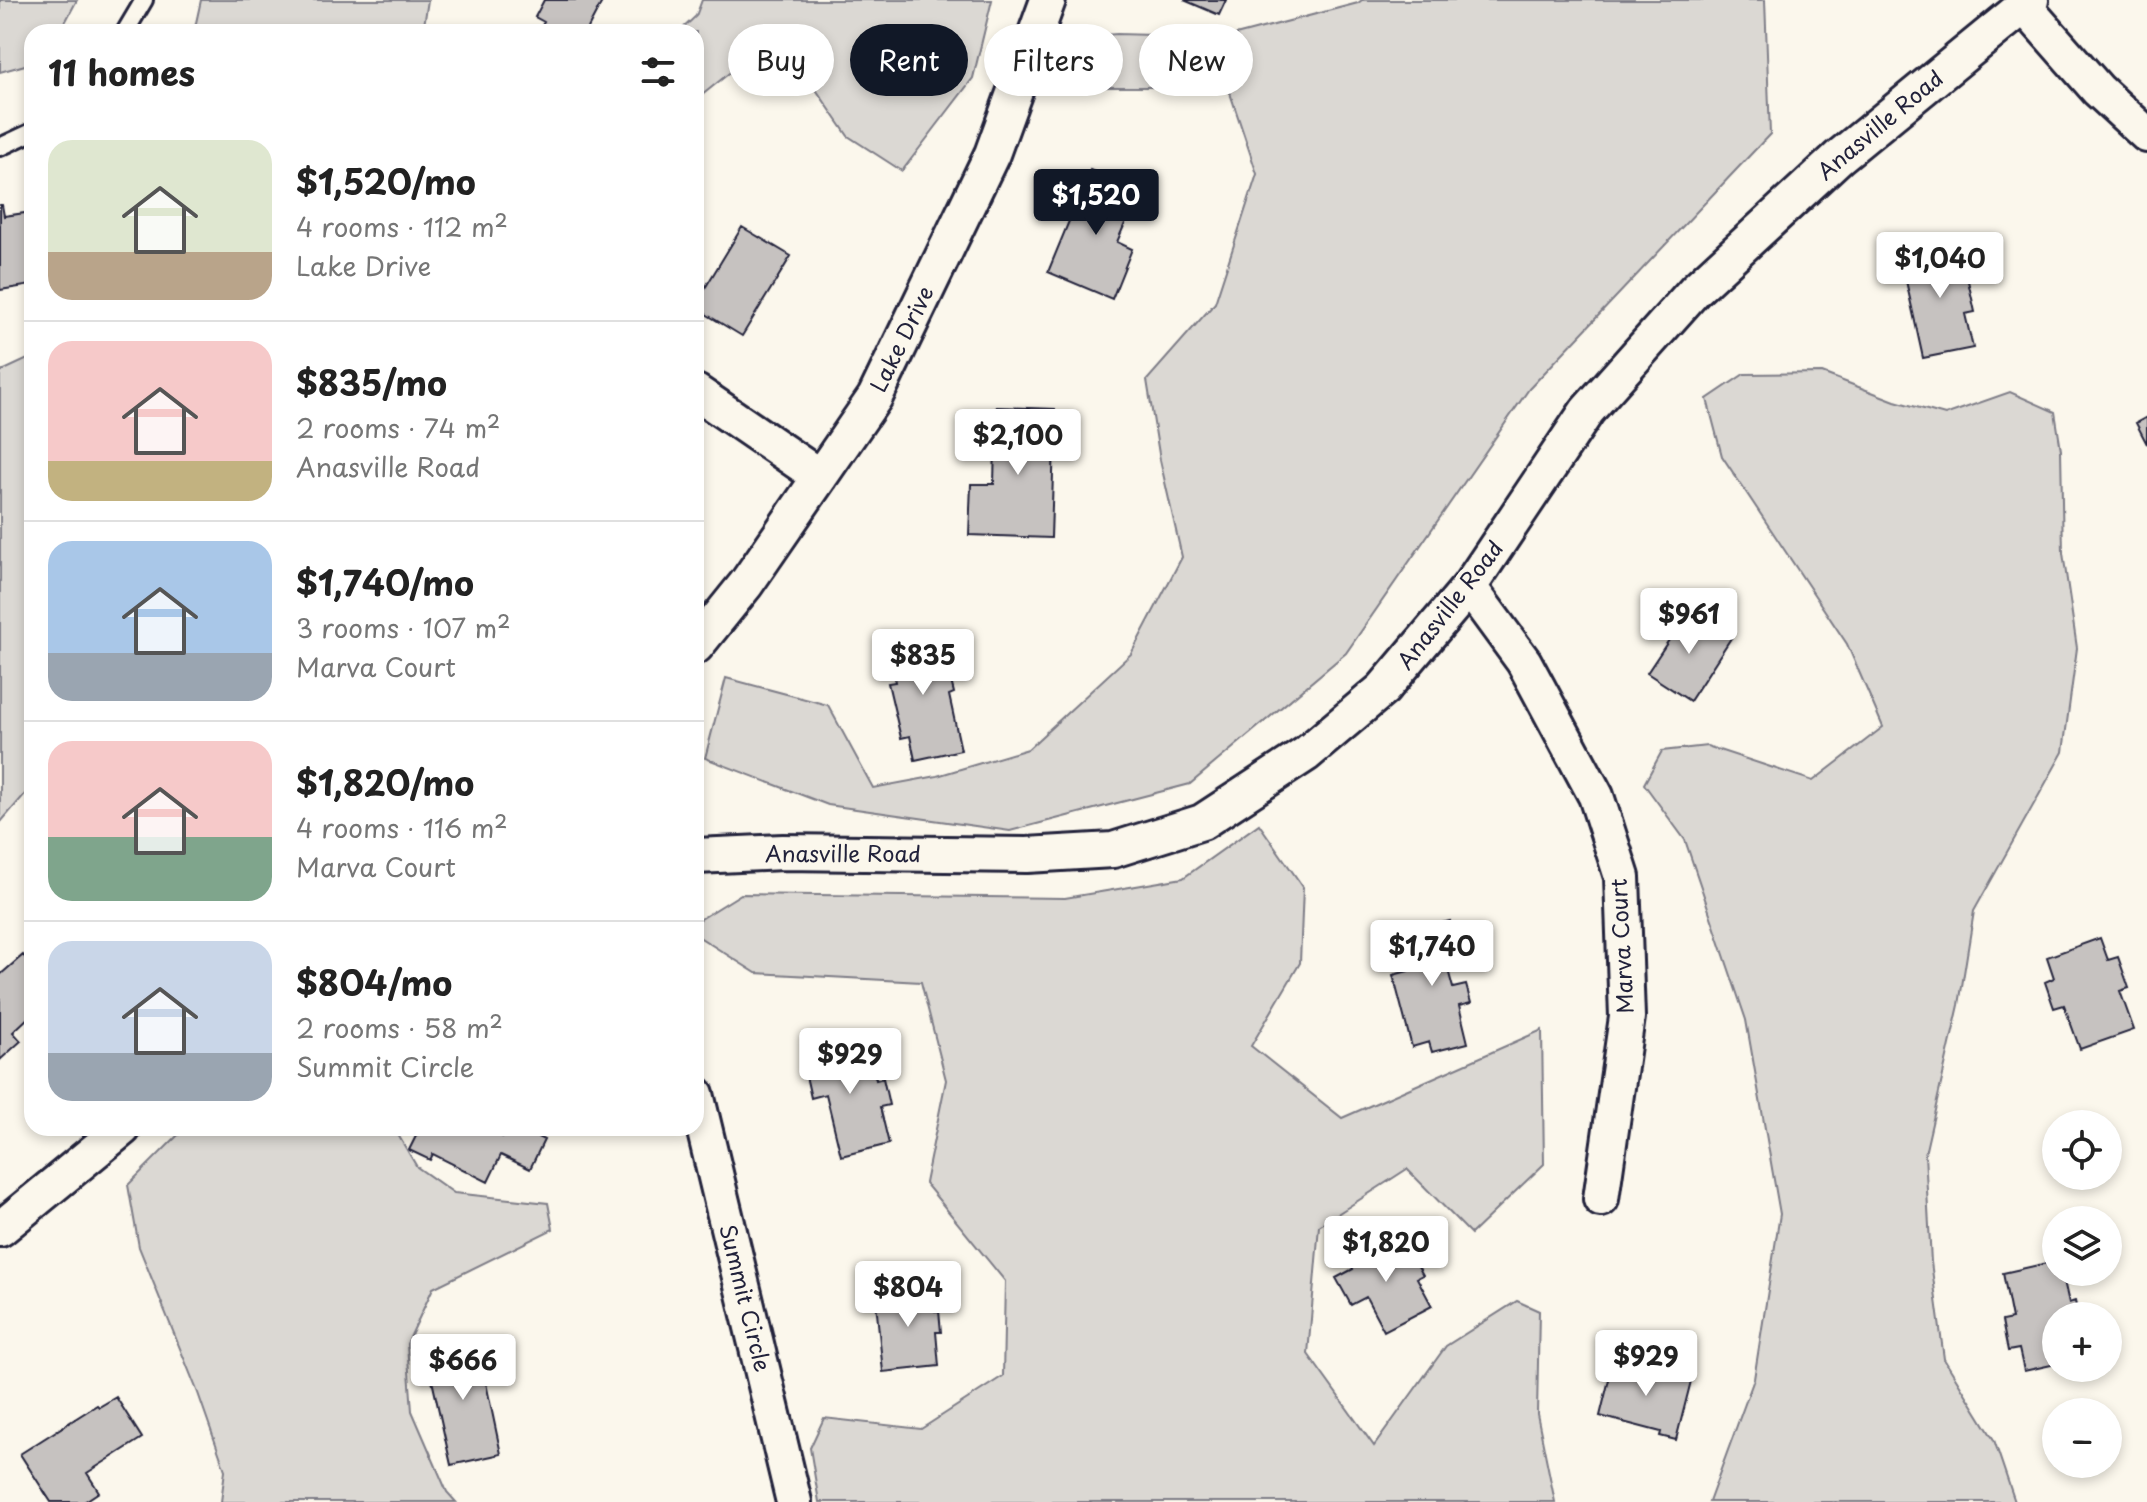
<!DOCTYPE html>
<html lang="en">
<head>
<meta charset="utf-8">
<style>
  :root { --surface:#fff; --page:#f6f6f6; --text:#222; --muted:#767676; --line:#e0e0e0; --accent:#111827 }
  body { margin:0; font-family:"Playpen Sans",sans-serif; background:var(--page); color:var(--text); height:100vh; display:flex; flex-direction:column; font-size:30px; white-space:nowrap }
  * { box-sizing:border-box; margin:0 }
  p { font-size:26px; color:var(--muted) }
  .icon { flex:none; width:44px; height:44px; fill:none; stroke:currentColor; stroke-width:2; stroke-linecap:round; stroke-linejoin:round }
  .map { position:relative; flex:1; overflow:hidden }
  .side { position:absolute; left:24px; top:24px; width:680px; height:1112px; display:flex; flex-direction:column; background:var(--surface); border-radius:24px; box-shadow:0 4px 12px #0003 }
  .side>* { flex:none }
  .guide { position:absolute; left:728px; top:24px; width:760px; height:72px; display:flex; gap:16px }
  .tools { position:absolute; left:2042px; top:1110px; display:grid; gap:16px }
  .tools a { display:grid; place-items:center; width:80px; height:80px; border-radius:50%; background:var(--surface); box-shadow:0 4px 12px #0003; font-size:40px }
  .price { position:absolute; translate:-50% -68px; padding:0 18px; border-radius:8px; background:#fff; color:#222; font-size:26px; line-height:52px; filter:drop-shadow(0 2px 4px #0008) }
  .price::after { content:''; position:absolute; left:50%; top:48px; width:24px; height:18px; margin-left:-12px; background:inherit; clip-path:polygon(0 0,100% 0,50% 100%) }
  .price.current { background:var(--accent); color:#fff }
  ul { padding:0; list-style:none }
  li { display:flex; align-items:center; gap:24px; height:200px; padding:0 24px }
  li+li { border-top:2px solid var(--line) }
  li span { display:grid; place-items:center; flex:none; width:224px; height:160px; border-radius:24px; color:#555 }
  li>.icon { margin-inline-start:auto }
  span .icon { width:96px; height:96px; fill:#fffc; stroke-width:1 }
  li b { font-size:34px }
  h2 { display:flex; justify-content:space-between; align-items:center; height:96px; padding:0 24px; font-size:34px }
  .chip { padding:0 28px; border-radius:36px; background:var(--surface); box-shadow:0 4px 12px #0003; font-size:28px; line-height:72px }
  .chip.current { background:var(--accent); color:#fff }
  .map>svg:first-child { display:block }
  .green { fill:#dbd8d3; stroke:#7e7d87; stroke-width:2 }
  .building { fill:#c6c2c0; stroke:#22223b; stroke-width:2 }
  .lines { fill:none; stroke-linecap:round; stroke-linejoin:round }
  .lane-casing { stroke:#22223b; stroke-width:22 }
  .street-casing { stroke:#22223b; stroke-width:40 }
  .lane { stroke:#fbf7ec; stroke-width:16 }
  .street { stroke:#fbf7ec; stroke-width:34 }
  .labels { text-anchor:middle; stroke-width:8; stroke-linejoin:round; paint-order:stroke }
  .street-label { font-size:22px; fill:#22223b; stroke:#fbf7ec }
</style>
</head>
<body>
<div class="map">
<svg width="2147" height="1502" viewBox="0 0 2147 1502">
  <rect width="100%" height="100%" fill="#fbf7ec"/>
  <filter id="ink" filterUnits="userSpaceOnUse"><feTurbulence type="fractalNoise" baseFrequency=".0125" numOctaves="2"/><feDisplacementMap in="SourceGraphic" scale="16" xChannelSelector="R" yChannelSelector="G"/><feConvolveMatrix kernelMatrix="1 2 1 2 8 2 1 2 1" color-interpolation-filters="sRGB"/></filter>
  <g filter="url(#ink)">
    <path class="green" d="M0,0H77L60,32H32V60L25,65L0,72Z
      M201,0H428L423,32H194Z
      M702,0H992L973,78L902,171L848,136L808,78L777,56L743,62L696,100V32H679L696,16Z
      M1362,0H1765L1770,134L1529,389L1346,653L1190,784L1010,831L828,805L705,758L726,678L828,705L873,788L937,776L1028,749L1131,654L1182,557L1160,460L1147,380L1215,303L1257,174L1228,87H1051L1065,38L1117,34L1228,37L1358,3Z
      M32,357V786L0,823V372Z
      M1822,373L1895,401L1945,415L2010,392L2055,412L2061,450L2063,553L2077,648L2063,752L1974,911L1959,1005L1925,1154L1931,1262L1944,1359L1994,1440L2015,1502H1709L1754,1379L1780,1214L1746,1020L1685,840L1644,784L1662,751L1707,746L1813,781L1883,727L1847,644L1722,456L1707,399L1744,374Z
      M1259,824L1303,887L1300,963L1251,1046L1342,1118L1542,1030L1544,1164L1471,1234L1407,1169L1319,1226L1308,1354L1374,1446L1446,1346L1517,1301L1539,1311L1537,1414L1555,1502H819L810,1448L824,1418L921,1429L1003,1376L1005,1281L925,1183L946,1080L921,982L756,973L696,935V922L741,894L1065,898L1183,878Z
      M185,1128H394L417,1167L454,1193L548,1203L553,1229L433,1288L407,1344L412,1411L447,1492L456,1502H221L225,1470L198,1393L139,1247L128,1185Z"/>
    <path class="building" d="M544,0H603L586,32H538L544,22L535,17Z
      M1184,0H1226L1219,15Z
      M1090,170L1139,191L1117,242L1132,249L1112,299L1048,272Z
      M0,205H2L4,216L32,212V285L0,290Z
      M742,227L791,256L742,336L696,308V303Z
      M1960,245L1975,312L1965,314L1973,348L1923,358L1901,258Z
      M996,407L1055,409L1051,538L969,535L971,484H994Z
      M2147,417V444L2136,423Z
      M1689,610L1731,638L1690,701L1647,673Z
      M937,635L946,673H949L954,693L949,695L961,750L915,760L910,736L901,738L888,683L895,682L887,646Z
      M1450,921L1460,962L1447,966L1453,988L1466,985L1471,1003L1459,1006L1468,1043L1432,1052L1429,1042L1412,1047L1393,975L1408,971L1399,934Z
      M2100,938L2108,960L2118,957L2129,988L2120,991L2134,1030L2080,1049L2064,1005L2054,1008L2045,982L2054,978L2047,957Z
      M23,955L32,965V1014L13,1032L21,1041L0,1060V975Z
      M868,1043L876,1080L883,1078L889,1105L880,1107L889,1144L841,1156L826,1094L811,1098L802,1058Z
      M420,1128H484L503,1137L508,1128H520L544,1140L530,1169L501,1155L488,1182L433,1154L430,1160L409,1150Z
      M1395,1237L1407,1260L1413,1257L1423,1275L1417,1278L1432,1306L1384,1331L1366,1297L1351,1305L1336,1278L1353,1269L1349,1262Z
      M2056,1261V1272H2062L2069,1303L2075,1301L2078,1316H2056V1364L2024,1371L2019,1349L2008,1351L2002,1321L2012,1319L2003,1273Z
      M932,1288L935,1311H939L941,1332H936L939,1366L883,1372L875,1293Z
      M473,1338L482,1379L485,1378L501,1454L451,1465L425,1349Z
      M1614,1359L1659,1371L1658,1376H1661V1373L1691,1381L1676,1440L1660,1436L1661,1432L1600,1416Z
      M116,1397L142,1438L87,1473L99,1492L84,1502H51L20,1454L97,1405L99,1407Z"/>
    <g class="lines">
      <g class="lane-casing">
        <path id="lane" d="M125,32L144,0
          M0,147L32,132"/>
      </g>
      <g class="street-casing">
        <path id="street" d="M2024,6L2098,90L2147,135
          M696,392L820,477
          M1469,587L1524,662L1596,796L1622,877L1627,1017L1601,1199
          M696,646L746,584L875,397L992,154L1048,0
          M696,856L783,852L1027,855L1113,850L1202,822L1306,754L1383,689L1469,587L1587,411L1695,290L1839,157L2031,0
          M696,1094L794,1502
          M0,1229L123,1128"/>
      </g>
      <use href="#lane" class="lane"/>
      <use href="#street" class="street"/>
    </g>
  </g>
  <g class="labels">
    <g class="street-label">
      <text transform="translate(1880 125) rotate(-40)" y="8">Anasville Road</text>
      <text transform="translate(902 339) rotate(-64)" y="8">Lake Drive</text>
      <text transform="translate(1450 605) rotate(-52)" y="8">Anasville Road</text>
      <text x="843" y="862">Anasville Road</text>
      <text transform="translate(1622 946) rotate(-93)" y="8">Marva Court</text>
      <text transform="translate(745 1298) rotate(76)" y="8">Summit Circle</text>
    </g>
  </g>
</svg>
<div class="tools">
<a><svg class="icon" aria-label="locate" viewBox="0 0 24 24"><circle cx="12" cy="12" r="6"/><path d="M12 2v4M12 18v4M2 12h4M18 12h4"/></svg></a>
<a><svg class="icon" aria-label="layers" viewBox="0 0 24 24"><path d="M12 4l9 5-9 5-9-5zM3 14l9 5 9-5"/></svg></a>
<a>+</a>
<a>−</a>
</div>
<b class="price current" style="left:1096px;top:237px">$1,520</b>
<b class="price" style="left:1940px;top:300px">$1,040</b>
<b class="price" style="left:1018px;top:477px">$2,100</b>
<b class="price" style="left:1689px;top:656px">$961</b>
<b class="price" style="left:923px;top:697px">$835</b>
<b class="price" style="left:1432px;top:988px">$1,740</b>
<b class="price" style="left:850px;top:1096px">$929</b>
<b class="price" style="left:1386px;top:1284px">$1,820</b>
<b class="price" style="left:908px;top:1329px">$804</b>
<b class="price" style="left:1646px;top:1398px">$929</b>
<b class="price" style="left:463px;top:1402px">$666</b>
<div class="guide">
<a class="chip">Buy</a>
<a class="chip current">Rent</a>
<a class="chip">Filters</a>
<a class="chip">New</a>
</div>
<section class="side">
<h2>11 homes<svg class="icon" aria-label="filters" viewBox="0 0 24 24"><path d="M4 7h16M4 17h16"/><circle cx="9" cy="7" r="2"/><circle cx="15" cy="17" r="2"/></svg></h2>
<ul>
<li><span style="background:linear-gradient(#dfe7d0 70%,#b9a48a 0)"><svg class="icon" aria-label="home" viewBox="0 0 24 24"><path d="M3 11l9-7 9 7M6 9v11h12V9"/></svg></span><div><b>$1,520/mo</b><p>4 rooms · 112 m²</p><p>Lake Drive</p></div></li>
<li><span style="background:linear-gradient(#f6c9c9 75%,#c2b280 0)"><svg class="icon" aria-label="home" viewBox="0 0 24 24"><path d="M3 11l9-7 9 7M6 9v11h12V9"/></svg></span><div><b>$835/mo</b><p>2 rooms · 74 m²</p><p>Anasville Road</p></div></li>
<li><span style="background:linear-gradient(#a9c7e8 70%,#9aa5b1 0)"><svg class="icon" aria-label="home" viewBox="0 0 24 24"><path d="M3 11l9-7 9 7M6 9v11h12V9"/></svg></span><div><b>$1,740/mo</b><p>3 rooms · 107 m²</p><p>Marva Court</p></div></li>
<li><span style="background:linear-gradient(#f6c9c9 60%,#7fa58c 0)"><svg class="icon" aria-label="home" viewBox="0 0 24 24"><path d="M3 11l9-7 9 7M6 9v11h12V9"/></svg></span><div><b>$1,820/mo</b><p>4 rooms · 116 m²</p><p>Marva Court</p></div></li>
<li><span style="background:linear-gradient(#c9d6e8 70%,#9aa5b1 0)"><svg class="icon" aria-label="home" viewBox="0 0 24 24"><path d="M3 11l9-7 9 7M6 9v11h12V9"/></svg></span><div><b>$804/mo</b><p>2 rooms · 58 m²</p><p>Summit Circle</p></div></li>
</ul>
</section>
</div>
</body>
</html>
